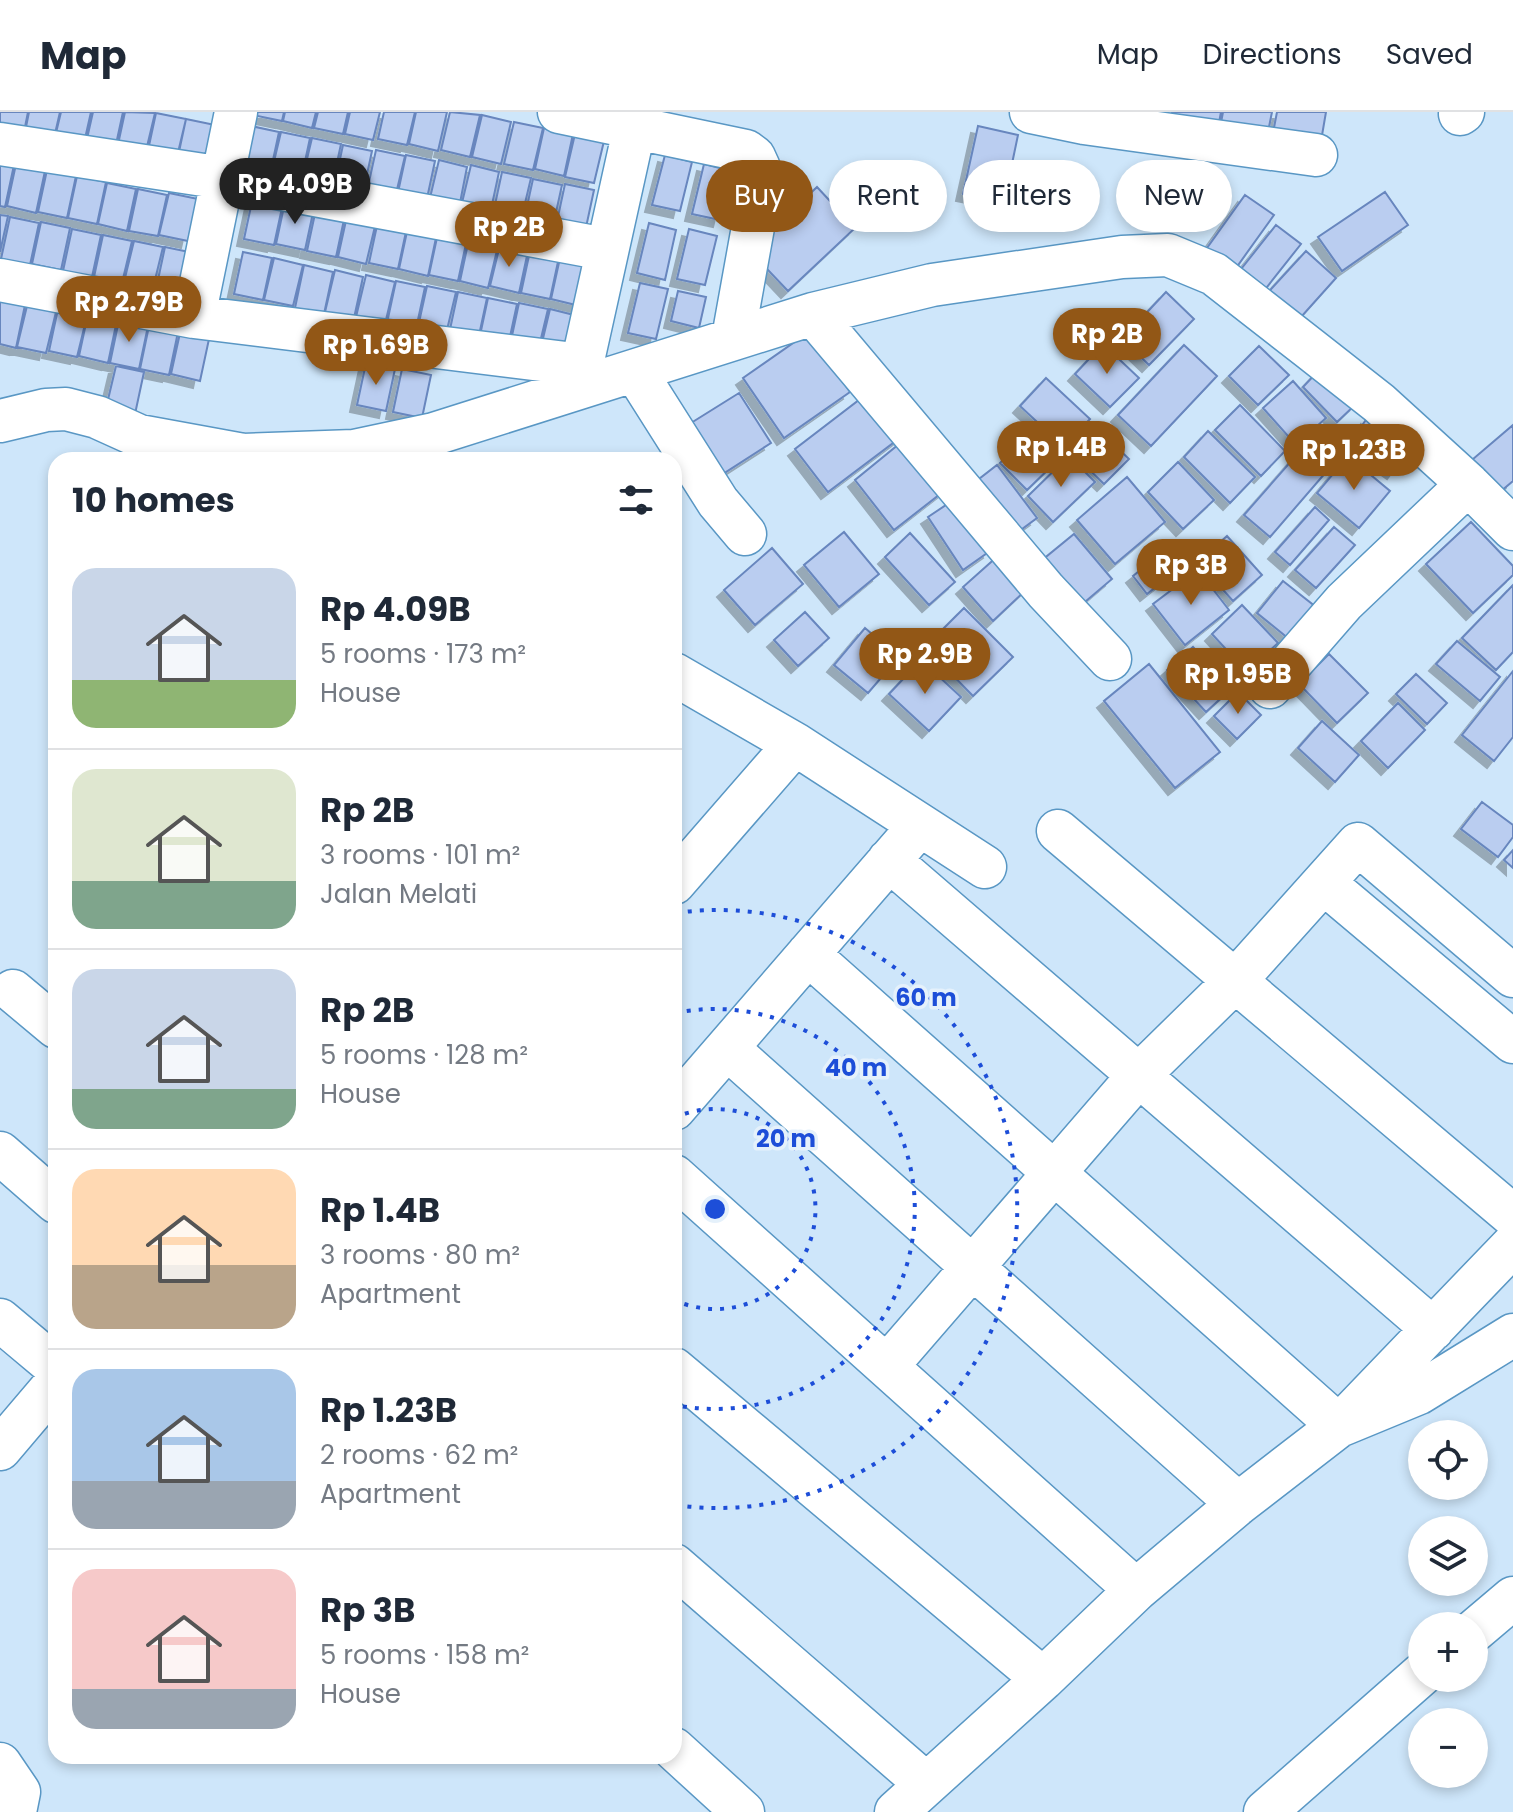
<!DOCTYPE html>
<html lang="en">
<head>
<meta charset="utf-8">
<style>
  :root { --surface:#fff; --page:#f2f2f3; --text:#1f2937; --muted:#747a83; --line:#e0e1e3; --accent:#925716 }
  body { margin:0; font-family:Poppins,sans-serif; background:var(--page); color:var(--text); height:100vh; display:flex; flex-direction:column; font-size:30px; white-space:nowrap }
  * { box-sizing:border-box; margin:0 }
  p { font-size:26px; color:var(--muted) }
  .icon { flex:none; width:44px; height:44px; fill:none; stroke:currentColor; stroke-width:2; stroke-linecap:round; stroke-linejoin:round }
  .map { position:relative; flex:1; overflow:hidden }
  .drawer { position:absolute; left:48px; top:340px; width:634px; height:1312px; display:flex; flex-direction:column; background:var(--surface); border-radius:24px; box-shadow:0 4px 12px #0003 }
  .drawer>* { flex:none }
  .banner { position:absolute; left:706px; top:48px; width:686px; height:72px; display:flex; gap:16px }
  .controls { position:absolute; left:1408px; top:1308px; display:grid; gap:16px }
  .controls a { display:grid; place-items:center; width:80px; height:80px; border-radius:50%; background:var(--surface); box-shadow:0 4px 12px #0003; font-size:40px }
  .price { position:absolute; translate:-50% -68px; padding:0 18px; border-radius:28px; background:var(--accent); color:#fff; font-size:26px; line-height:52px; filter:drop-shadow(0 2px 4px #0008) }
  .price::after { content:''; position:absolute; left:50%; top:48px; width:24px; height:18px; margin-left:-12px; background:inherit; clip-path:polygon(0 0,100% 0,50% 100%) }
  .price.selected { background:#222; color:#fff }
  ul { padding:0; list-style:none }
  li { display:flex; align-items:center; gap:24px; height:200px; padding:0 24px }
  li+li { border-top:2px solid var(--line) }
  li span { display:grid; place-items:center; flex:none; width:224px; height:160px; border-radius:24px; color:#555 }
  li>.icon { margin-inline-start:auto }
  span .icon { width:96px; height:96px; fill:#fffc; stroke-width:1 }
  li b { font-size:34px }
  h2 { display:flex; justify-content:space-between; align-items:center; height:96px; padding:0 24px; font-size:34px }
  .tag { padding:0 28px; border-radius:36px; background:var(--surface); box-shadow:0 4px 12px #0003; font-size:28px; line-height:72px }
  .tag.selected { background:var(--accent); color:#fff }
  header { display:flex; align-items:center; gap:48px; box-sizing:border-box; height:112px; padding:0 40px; background:var(--surface); border-bottom:2px solid var(--line) }
  header strong { font-size:38px }
  nav { display:flex; gap:44px; margin-inline-start:auto; font-size:28px }
  .map>svg:first-child { display:block }
  .building { fill:#bacdf0; stroke:#6786be; stroke-width:2; filter:url(#shadow) }
  .lines { fill:none; stroke-linecap:round; stroke-linejoin:round }
  .minor-casing { stroke:#5997c4; stroke-width:45 }
  .minor { stroke:#fff; stroke-width:42 }
  .ring { fill:none; stroke:#1d4ed8; stroke-width:4; stroke-dasharray:4 8 }
  .centre { fill:#1d4ed8; stroke:#e5f1fb; stroke-width:4 }
  .ring-label { font-size:24px; text-anchor:middle; font-weight:bold; fill:#1d4ed8; stroke:#e5f1fb; stroke-width:7; stroke-linejoin:round; paint-order:stroke }
</style>
</head>
<body>
<header>
<strong>Map</strong>
<nav><a>Map</a><a>Directions</a><a>Saved</a></nav>
</header>
<div class="map">
<svg width="1513" height="1700" viewBox="0 0 1513 1700">
  <defs>
    <filter id="shadow"><feDropShadow dx="-7" dy="7" stdDeviation="0" flood-color="#0004"/></filter>
  </defs>
  <rect width="100%" height="100%" fill="#cee6fa"/>
  <path class="building" d="M0,0H28L24,20L0,15Z
    M29,0H60L54,26L25,20Z
    M61,0H91L84,31L55,25Z
    M93,0H123L115,37L86,31Z
    M125,0L155,1L145,43L117,37Z
    M253,0H284L282,9L253,3Z
    M285,0H316L312,16L283,9Z
    M318,0H348L343,22L314,16Z
    M350,0H380L373,28L345,22Z
    M384,0H415L407,33L378,27Z
    M416,0H447L438,39L409,32Z
    M450,0L480,3L470,45L441,38Z
    M1172,0H1221L1218,16L1170,7Z
    M1223,0H1272L1267,25L1220,16Z
    M1277,0H1326L1320,35L1272,26Z
    M156,1L186,7L176,49L147,43Z
    M482,3L511,10L501,52L472,45Z
    M186,7L215,13L206,55L177,49Z
    M514,10L543,16L533,58L504,52Z
    M251,14L279,20L270,62L242,56Z
    M978,14L1018,23L1004,90L963,82Z
    M544,16L573,22L564,64L535,57Z
    M281,20L310,26L301,68L271,62Z
    M575,22L604,29L594,71L565,65Z
    M312,26L341,32L332,74L302,68Z
    M343,33L372,39L363,81L334,75Z
    M376,38L405,44L395,86L367,79Z
    M406,43L435,49L426,91L397,85Z
    M665,43L692,50L680,99L652,93Z
    M439,48L467,55L459,96L429,90Z
    M0,50L14,53L5,95L0,94Z
    M16,52L45,59L36,101L7,94Z
    M704,52L732,59L720,108L692,102Z
    M471,53L499,60L490,102L461,95Z
    M47,58L76,64L67,106L38,100Z
    M502,60L531,66L521,108L493,102Z
    M77,64L106,70L97,112L68,106Z
    M533,67L562,73L553,114L524,108Z
    M107,71L136,77L127,119L98,112Z
    M565,72L594,78L585,120L556,114Z
    M817,75L855,116L788,179L750,139Z
    M138,77L167,83L158,124L129,119Z
    M1385,80L1408,113L1342,159L1318,125Z
    M169,81L198,87L188,129L159,123Z
    M1245,83L1274,103L1231,163L1202,143Z
    M253,85L283,91L274,133L244,127Z
    M285,90L314,96L305,138L276,132Z
    M316,97L345,103L336,145L307,139Z
    M0,103L8,104L0,140Z
    M347,104L376,110L366,152L338,145Z
    M10,105L39,111L30,153L1,147Z
    M378,109L407,115L398,157L369,151Z
    M41,110L70,116L61,158L32,152Z
    M649,111L676,118L665,168L637,161Z
    M1276,113L1301,132L1263,180L1238,161Z
    M408,115L437,121L428,164L399,157Z
    M72,117L101,123L92,165L63,159Z
    M689,117L717,124L705,173L677,167Z
    M438,121L467,127L458,169L429,163Z
    M103,123L132,129L122,171L94,165Z
    M469,127L498,134L488,176L460,169Z
    M134,129L163,135L153,176L124,170Z
    M500,133L528,139L519,181L490,174Z
    M165,135L194,141L185,183L156,177Z
    M530,139L559,145L550,187L521,181Z
    M1306,139L1336,166L1293,214L1262,187Z
    M243,140L272,146L263,188L234,182Z
    M274,146L303,153L293,194L264,188Z
    M560,146L589,152L580,194L551,187Z
    M304,153L333,160L324,202L295,196Z
    M335,158L363,165L354,206L325,200Z
    M366,163L395,170L385,212L356,205Z
    M396,169L425,175L416,217L387,211Z
    M640,171L668,177L656,227L628,221Z
    M427,174L456,180L446,222L418,215Z
    M678,179L706,185L699,216L671,209Z
    M458,180L487,186L478,228L449,222Z
    M1166,180L1194,207L1149,253L1122,227Z
    M488,186L517,192L508,234L479,228Z
    M0,188L25,193L16,236L0,232Z
    M519,191L548,197L538,239L510,233Z
    M27,194L56,200L46,241L17,235Z
    M58,197L87,204L77,245L49,239Z
    M550,197L578,204L569,245L540,239Z
    M88,202L117,208L108,251L79,244Z
    M119,208L148,214L139,257L110,251Z
    M149,214L178,220L169,263L140,257Z
    M809,220L850,280L784,326L743,266Z
    M180,221L209,227L200,269L171,262Z
    M1103,232L1139,266L1110,295L1075,262Z
    M1184,233L1217,264L1151,334L1118,303Z
    M1259,234L1289,263L1258,293L1229,264Z
    M366,251L395,257L386,299L357,293Z
    M116,254L144,260L135,302L106,296Z
    M1321,256L1356,292L1337,310L1303,275Z
    M402,257L431,263L422,306L393,300Z
    M1046,266L1090,307L1064,335L1020,294Z
    M1293,269L1326,306L1296,333L1263,296Z
    M872,278L905,322L828,380L795,337Z
    M739,281L771,331L715,367L683,316Z
    M1240,293L1285,339L1261,364L1215,318Z
    M1368,305L1411,337L1394,360L1351,329Z
    M1513,313V369L1494,385L1466,353Z
    M1096,315L1129,347L1104,372L1071,340Z
    M1208,319L1255,365L1230,391L1184,345Z
    M1032,320L1058,348L1027,378L1000,351Z
    M904,328L944,379L894,418L855,368Z
    M1308,330L1333,352L1270,425L1244,403Z
    M1069,344L1095,370L1053,410L1028,384Z
    M1348,344L1390,379L1359,416L1317,381Z
    M1178,350L1214,388L1183,417L1148,380Z
    M997,353L1037,406L1010,426L970,374Z
    M1127,365L1165,410L1115,452L1077,408Z
    M955,387L990,439L963,458L928,405Z
    M1315,395L1329,408L1290,453L1275,440Z
    M1471,410L1513,454V463L1473,501L1426,452Z
    M1334,415L1355,433L1316,476L1295,458Z
    M844,420L879,462L839,495L804,453Z
    M910,421L955,470L929,493L885,445Z
    M1074,422L1112,467L1079,495L1041,449Z
    M1227,424L1262,463L1233,489L1198,450Z
    M1177,429L1191,447L1147,482L1133,464Z
    M772,436L803,472L755,513L724,478Z
    M999,443L1028,476L993,509L963,475Z
    M1198,458L1229,498L1185,533L1153,492Z
    M1283,469L1321,499L1294,531L1257,501Z
    M1513,473V540L1496,558L1462,526Z
    M1242,493L1278,531L1247,560L1212,522Z
    M964,496L1013,545L973,584L925,535Z
    M805,500L829,526L798,554L774,528Z
    M865,516L899,545L868,581L834,553Z
    M1457,529L1500,565L1480,589L1436,552Z
    M1193,535L1231,577L1206,600L1167,558Z
    M1329,542L1368,581L1337,611L1299,572Z
    M921,548L961,585L929,619L889,582Z
    M1149,552L1220,640L1175,676L1104,589Z
    M1513,559V625L1494,649L1462,623Z
    M1416,562L1447,591L1427,612L1396,582Z
    M1238,580L1261,603L1237,627L1214,604Z
    M1398,591L1425,618L1388,656L1361,629Z
    M1322,609L1359,643L1335,670L1298,636Z
    M1482,690L1513,713V725L1498,745L1461,717Z
    M1513,738V756L1504,748Z"/>
  <g class="lines">
    <g class="minor-casing">
      <path id="minor" d="M559,0L746,39L754,45L759,56V82L733,226
        M1031,0L1084,11L1316,43
        M1460,2L1463,0
        M0,32L223,66L605,137
        M0,168L194,205L582,253L638,0
        M813,202L1046,479L1110,547
        M194,205L236,0
        M635,259L718,390L745,422
        M0,309L46,298L66,297L97,305L139,324L243,343L354,339L434,322L813,202L932,173L1122,145L1168,143L1214,162L1309,236L1379,291L1468,372L1513,417
        M674,562L795,632L985,755
        M1270,575L1344,490L1468,372
        M1058,719L1513,1104
        M889,748L1433,1217
        M674,771L795,632
        M1324,771L1513,930
        M808,842L1339,1314L1419,1281L1513,1223
        M13,879L56,915
        M727,936L1238,1392
        M674,997L920,713
        M0,1041L56,1090
        M674,1064L1136,1478
        M0,1208L56,1255
        M887,1254L1139,963L1236,868L1358,732L1513,864
        M674,1257L1043,1567
        M0,1337L56,1271
        M674,1453L925,1671
        M1474,1519L1513,1486
        M674,1637L743,1700
        M0,1652L19,1680L15,1700
        M896,1700L1043,1567L1136,1478L1238,1392L1339,1314L1513,1133
        M1265,1700L1422,1562"/>
    </g>
    <use href="#minor" class="minor"/>
  </g>
  <g class="ring">
    <path d="M674 1006A100 100 0 1 1 674 1188"/>
    <path d="M675 901A200 200 0 1 1 675 1293"/>
    <path d="M676 801A299 299 0 1 1 676 1393"/>
  </g>
  <circle cx="715" cy="1097" r="12" class="centre"/>
  <g class="ring-label">
    <text x="926" y="894">60 m</text>
    <text x="856" y="964">40 m</text>
    <text x="786" y="1035">20 m</text>
  </g>
</svg>
<div class="controls">
<a><svg class="icon" aria-label="locate" viewBox="0 0 24 24"><circle cx="12" cy="12" r="6"/><path d="M12 2v4M12 18v4M2 12h4M18 12h4"/></svg></a>
<a><svg class="icon" aria-label="layers" viewBox="0 0 24 24"><path d="M12 4l9 5-9 5-9-5zM3 14l9 5 9-5"/></svg></a>
<a>+</a>
<a>−</a>
</div>
<b class="price selected" style="left:295px;top:114px">Rp 4.09B</b>
<b class="price" style="left:509px;top:157px">Rp 2B</b>
<b class="price" style="left:129px;top:232px">Rp 2.79B</b>
<b class="price" style="left:1107px;top:264px">Rp 2B</b>
<b class="price" style="left:376px;top:275px">Rp 1.69B</b>
<b class="price" style="left:1061px;top:377px">Rp 1.4B</b>
<b class="price" style="left:1354px;top:380px">Rp 1.23B</b>
<b class="price" style="left:1191px;top:495px">Rp 3B</b>
<b class="price" style="left:925px;top:584px">Rp 2.9B</b>
<b class="price" style="left:1238px;top:604px">Rp 1.95B</b>
<div class="banner">
<a class="tag selected">Buy</a>
<a class="tag">Rent</a>
<a class="tag">Filters</a>
<a class="tag">New</a>
</div>
<section class="drawer">
<h2>10 homes<svg class="icon" aria-label="filters" viewBox="0 0 24 24"><path d="M4 7h16M4 17h16"/><circle cx="9" cy="7" r="2"/><circle cx="15" cy="17" r="2"/></svg></h2>
<ul>
<li><span style="background:linear-gradient(#c9d6e8 70%,#8fb573 0)"><svg class="icon" aria-label="home" viewBox="0 0 24 24"><path d="M3 11l9-7 9 7M6 9v11h12V9"/></svg></span><div><b>Rp 4.09B</b><p>5 rooms · 173 m²</p><p>House</p></div></li>
<li><span style="background:linear-gradient(#dfe7d0 70%,#7fa58c 0)"><svg class="icon" aria-label="home" viewBox="0 0 24 24"><path d="M3 11l9-7 9 7M6 9v11h12V9"/></svg></span><div><b>Rp 2B</b><p>3 rooms · 101 m²</p><p>Jalan Melati</p></div></li>
<li><span style="background:linear-gradient(#c9d6e8 75%,#7fa58c 0)"><svg class="icon" aria-label="home" viewBox="0 0 24 24"><path d="M3 11l9-7 9 7M6 9v11h12V9"/></svg></span><div><b>Rp 2B</b><p>5 rooms · 128 m²</p><p>House</p></div></li>
<li><span style="background:linear-gradient(#ffd9b3 60%,#b9a48a 0)"><svg class="icon" aria-label="home" viewBox="0 0 24 24"><path d="M3 11l9-7 9 7M6 9v11h12V9"/></svg></span><div><b>Rp 1.4B</b><p>3 rooms · 80 m²</p><p>Apartment</p></div></li>
<li><span style="background:linear-gradient(#a9c7e8 70%,#9aa5b1 0)"><svg class="icon" aria-label="home" viewBox="0 0 24 24"><path d="M3 11l9-7 9 7M6 9v11h12V9"/></svg></span><div><b>Rp 1.23B</b><p>2 rooms · 62 m²</p><p>Apartment</p></div></li>
<li><span style="background:linear-gradient(#f6c9c9 75%,#9aa5b1 0)"><svg class="icon" aria-label="home" viewBox="0 0 24 24"><path d="M3 11l9-7 9 7M6 9v11h12V9"/></svg></span><div><b>Rp 3B</b><p>5 rooms · 158 m²</p><p>House</p></div></li>
</ul>
</section>
</div>
</body>
</html>
